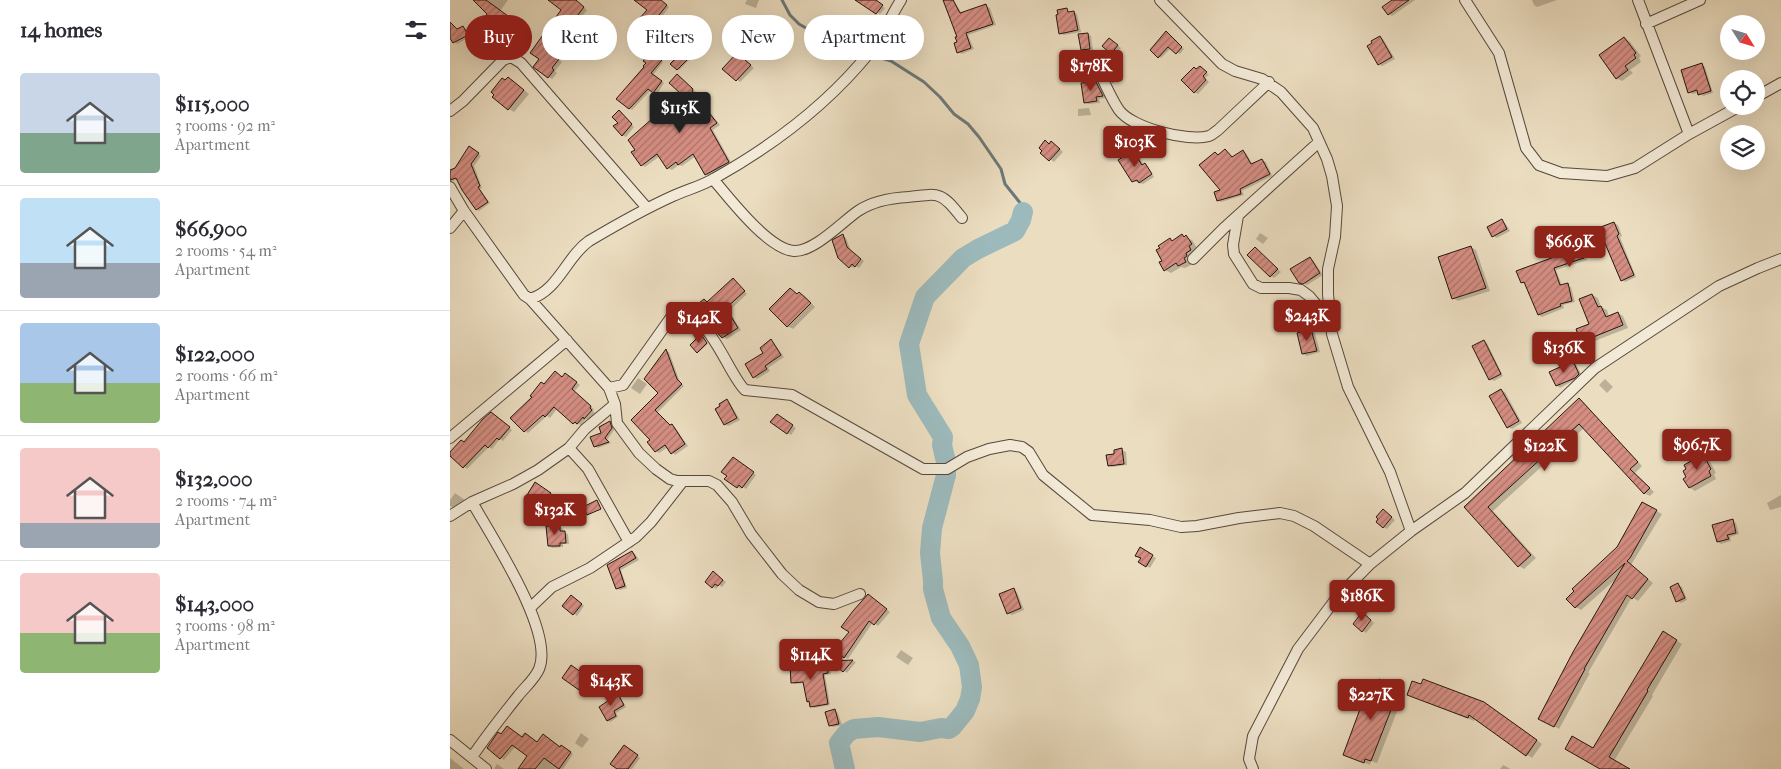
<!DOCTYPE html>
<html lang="en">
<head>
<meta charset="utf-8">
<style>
  :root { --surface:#fff; --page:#f7f7f7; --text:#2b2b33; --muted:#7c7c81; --line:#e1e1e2; --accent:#8f2418 }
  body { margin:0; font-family:"IM FELL French Canon",serif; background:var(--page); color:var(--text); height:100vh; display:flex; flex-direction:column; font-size:19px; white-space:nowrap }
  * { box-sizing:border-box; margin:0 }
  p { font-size:16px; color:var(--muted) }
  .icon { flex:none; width:28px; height:28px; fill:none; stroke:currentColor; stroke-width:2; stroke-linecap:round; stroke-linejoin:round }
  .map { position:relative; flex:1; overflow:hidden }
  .sheet { display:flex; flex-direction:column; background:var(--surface); width:450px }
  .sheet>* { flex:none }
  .top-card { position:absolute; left:15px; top:15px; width:475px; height:45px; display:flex; gap:10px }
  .needle { width:32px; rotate:127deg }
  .controls { position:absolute; left:1270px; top:15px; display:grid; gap:10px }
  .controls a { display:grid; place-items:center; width:45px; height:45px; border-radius:50%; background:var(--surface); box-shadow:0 5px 20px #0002; font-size:25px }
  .price { position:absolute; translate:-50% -42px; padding:0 11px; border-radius:5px; background:var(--accent); color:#fff; font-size:16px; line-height:32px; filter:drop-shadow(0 1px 2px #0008) }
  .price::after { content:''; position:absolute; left:50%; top:30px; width:15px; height:11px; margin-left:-8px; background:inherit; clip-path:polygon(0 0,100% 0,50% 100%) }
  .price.selected { background:#222; color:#fff }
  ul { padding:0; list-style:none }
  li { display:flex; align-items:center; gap:15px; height:125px; padding:0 20px }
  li+li { border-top:1px solid var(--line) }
  li span { display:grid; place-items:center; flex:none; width:140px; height:100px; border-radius:5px; color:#555 }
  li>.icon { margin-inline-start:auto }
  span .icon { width:60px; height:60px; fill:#fffc; stroke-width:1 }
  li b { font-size:21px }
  h2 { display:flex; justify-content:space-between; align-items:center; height:60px; padding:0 20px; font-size:21px }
  .tag { padding:0 18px; border-radius:22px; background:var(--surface); box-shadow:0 5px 20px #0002; font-size:18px; line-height:45px }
  .tag.selected { background:var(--accent); color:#fff }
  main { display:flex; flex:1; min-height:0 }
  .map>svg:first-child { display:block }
  .shadow { fill:#0003 }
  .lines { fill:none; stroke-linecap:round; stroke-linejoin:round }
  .stream { stroke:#6c7978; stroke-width:3 }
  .river { stroke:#9cbabc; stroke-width:20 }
  .building { fill:url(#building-hatch); stroke:#241711 }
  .minor-casing { stroke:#56483d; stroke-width:12 }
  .minor { stroke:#f2e9d6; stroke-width:10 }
</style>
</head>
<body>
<main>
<section class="sheet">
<h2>14 homes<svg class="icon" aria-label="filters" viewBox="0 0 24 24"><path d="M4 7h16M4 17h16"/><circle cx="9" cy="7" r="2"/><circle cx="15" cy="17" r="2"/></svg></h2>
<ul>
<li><span style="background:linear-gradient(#c9d6e8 60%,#7fa58c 0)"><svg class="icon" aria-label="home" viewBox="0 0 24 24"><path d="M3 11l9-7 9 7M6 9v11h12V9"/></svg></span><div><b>$115,000</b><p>3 rooms · 92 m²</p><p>Apartment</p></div></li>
<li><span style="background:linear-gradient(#bfe0f5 65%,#9aa5b1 0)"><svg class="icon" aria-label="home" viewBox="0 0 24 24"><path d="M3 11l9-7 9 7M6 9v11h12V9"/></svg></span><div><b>$66,900</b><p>2 rooms · 54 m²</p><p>Apartment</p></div></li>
<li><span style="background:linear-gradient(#a9c7e8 60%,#8fb573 0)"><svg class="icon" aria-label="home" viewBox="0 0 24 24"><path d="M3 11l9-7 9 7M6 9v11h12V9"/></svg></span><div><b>$122,000</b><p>2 rooms · 66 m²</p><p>Apartment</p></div></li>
<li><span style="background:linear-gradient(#f6c9c9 75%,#9aa5b1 0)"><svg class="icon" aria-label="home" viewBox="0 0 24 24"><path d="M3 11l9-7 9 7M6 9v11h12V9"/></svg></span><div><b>$132,000</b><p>2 rooms · 74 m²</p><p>Apartment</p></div></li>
<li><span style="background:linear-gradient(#f6c9c9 60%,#8fb573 0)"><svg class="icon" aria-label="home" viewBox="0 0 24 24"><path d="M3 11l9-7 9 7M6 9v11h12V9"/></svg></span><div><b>$143,000</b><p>3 rooms · 98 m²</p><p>Apartment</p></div></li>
</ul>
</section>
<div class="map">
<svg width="1331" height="769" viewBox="0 0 1331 769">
  <defs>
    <pattern id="building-hatch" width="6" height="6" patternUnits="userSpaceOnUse" patternTransform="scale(1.25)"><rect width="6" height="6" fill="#d68e83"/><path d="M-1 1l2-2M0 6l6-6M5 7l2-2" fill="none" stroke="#ad736a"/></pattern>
  </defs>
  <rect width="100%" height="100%" fill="#ebddc0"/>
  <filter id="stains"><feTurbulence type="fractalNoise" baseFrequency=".004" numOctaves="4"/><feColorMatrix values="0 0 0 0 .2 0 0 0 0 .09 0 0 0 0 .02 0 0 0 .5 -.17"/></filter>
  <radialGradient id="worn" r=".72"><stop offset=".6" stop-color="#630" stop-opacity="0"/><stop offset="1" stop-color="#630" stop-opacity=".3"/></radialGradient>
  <path class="shadow" d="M25,0H58L50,11L61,19L53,29Z
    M107,0H125L137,10L131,18L148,31L144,37L120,20L98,51L112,62L105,71L107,73L102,79L99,77L90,59L81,53L112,10Z
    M198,0H210L219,7L211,18L216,21L210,29L207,27L193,42L190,43L187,41L199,10Z
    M297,0H309L306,8L295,4Z
    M409,0H422L435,8L430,14Z
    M494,0H504L512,14L536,6L540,8L546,25L518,35L524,49L512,54L508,52L509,37Z
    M944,0H965L942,16L939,14Z
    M1082,0H1107L1087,7L1084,5Z
    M616,9L620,13L624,12L627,14L631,32L614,35L610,33Z
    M0,22L8,30L13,27L16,29L20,37L7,44L4,42L0,36Z
    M716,32L727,41L725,42L734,49L730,54L721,48L711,58L709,57Z
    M638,34L641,36L643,50L635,51L632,49Z
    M930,37L933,39L945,59L932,66L929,64Z
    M1174,38L1180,42L1191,56L1189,58L1191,62L1180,70L1183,73L1172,81L1166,78Z
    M660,39L671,48L665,55L662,53Z
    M204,54L213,62L203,75L214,83L207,94L201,90L182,110L168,99L196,67Z
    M287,54L304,68L290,82L274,69Z
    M233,55L239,60L229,70L228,69Z
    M1252,64L1255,67L1263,93L1253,96L1249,92L1243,94L1239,92Z
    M750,67L759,75L755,78L759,82L748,94L744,92L747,70Z
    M230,78L246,92L245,93L270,125L263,130L282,164L260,177L256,174L246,156L232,166L229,165L222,170L218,168L210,156L195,167L192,165L187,150L212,112L217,114L234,95Z
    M64,82L79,94L64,112L59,109Z
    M646,83L650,85L656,98L649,99L650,103L638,104L635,102Z
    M639,108L641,115L628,116V109Z
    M169,112L184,127L176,137L172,135Z
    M686,135L690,137L693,146L685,148L682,146L679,138Z
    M596,142L605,145L613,152L604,162L592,153Z
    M20,148L31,156L24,166L32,188L29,189L40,203L29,211L27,209L8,179L0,182V172L5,169Z
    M775,150L783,157L793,152L796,153L803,165L812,160L816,162L822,176L792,191L794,195L771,202L768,200L772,191L765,153L769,155Z
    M683,152L687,154L694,165L698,167L704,177L693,184L683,181Z
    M1052,221L1055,223L1060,231L1047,238L1043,236L1038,228Z
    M1164,223L1168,225L1172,236L1170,237L1186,277L1175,282L1172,280L1156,243L1134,252L1137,260L1106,270L1112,286L1117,285L1121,287L1125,302L1113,305L1114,308L1092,317L1089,315L1076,285L1072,282Z
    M810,233L818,238L813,244L806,239Z
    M393,236L396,238L401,251L414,261L409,268L406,266L403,268L400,266Z
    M732,236L742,240L747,248L744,250L746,253L739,262L741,265L735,268L731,267L721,273L715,270L714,261L720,240L723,241Z
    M1021,247L1026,250L1040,291L1008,301L1003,298Z
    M805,249L831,272L824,278L821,276Z
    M860,258L863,260L873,275L857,285L850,282Z
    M286,282L297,294L279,311L291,330L277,339L273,337L255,300L258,302Z
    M340,289L348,295L350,293L355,296L365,307L343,329L337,326Z
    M1142,295L1148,298L1151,307L1157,310L1159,317L1168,313L1173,316L1178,328L1137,344L1132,341L1141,324Z
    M861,331L865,333L870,352L857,356L853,354Z
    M253,337L258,344L249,352H247Z
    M321,341L324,343L334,357L318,368L320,371L307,379L304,377Z
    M1034,341L1037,343L1053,376L1044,381L1040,379Z
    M216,351L219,352L230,382L234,386L207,413L221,426L225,427L238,446L225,455L218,447L209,453L206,451L202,440L183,420L210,393Z
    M1123,362L1126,364L1132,376L1110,388L1107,385Z
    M119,377L130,385L124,392L144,409L143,411L145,413L138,420L136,419L131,425L129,424L127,425L107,409L100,418L97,416L78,433L75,431L95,385Z
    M188,378L197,384L190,394L181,388Z
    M1155,379L1163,387L1157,393L1149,385Z
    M1051,390L1055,392L1072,423L1062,429L1058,427Z
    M1129,400L1134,403L1192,466L1185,473L1204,492L1200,496L1194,493L1134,428L1043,511L1086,558L1074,569L1069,566L1015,507Z
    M277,401L280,403L290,420L278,426L275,424Z
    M45,416L62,430L53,441L50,439L42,449L39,447L17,469L0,454L14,443Z
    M330,417L346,428L341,435L337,433Z
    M160,423L163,424L164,430L157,440L161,443L148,448L145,446Z
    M672,450L676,452L677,465L662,467L659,465Z
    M1253,456L1259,459L1266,473L1264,474L1266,479L1245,491L1239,487Z
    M287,460L306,475L296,489L293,487L291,489L276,479Z
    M89,486L104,496L98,505L78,495Z
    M5,493L15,500L5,509L0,506V500Z
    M1331,495V507L1320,510L1317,503Z
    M1193,504L1212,514L1181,565L1203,583L1188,601L1182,597L1138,673H1140L1109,729L1090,718L1167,578L1131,610L1126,607L1168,547Z
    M937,513L945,520L937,529L933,527Z
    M1283,521L1286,523L1289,534L1280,537L1281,541L1271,544L1268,542Z
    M110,527L113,529V532L118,534L119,544H113V547L102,548L99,545Z
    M691,549L706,558L700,568L690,562L692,558Z
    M182,552L185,554L189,560L171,570L177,588L170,590L167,588L158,566Z
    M267,575L276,582L272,587L269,585L266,589L263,587Z
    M1228,585L1232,587L1237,600L1231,603L1227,601Z
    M563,590L567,592L574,610L562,615L558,613Z
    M422,598L440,612L428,626L423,622L398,659L394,657L401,632Z
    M125,599L134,606L127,616L114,606Z
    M916,616L924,623L916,633L913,631Z
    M1213,633L1232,644L1202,695L1203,696L1164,761L1177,769H1153L1143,749Z
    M451,650L463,658L458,665L446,657Z
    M403,661L406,662L397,673L383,662Z
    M377,663L380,665L381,674L375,675L380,705L364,708L358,701L355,683L345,684L342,682Z
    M121,667L140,680L132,691L129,689Z
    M949,688L955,691L927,763L921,761L920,765L900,757L927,689Z
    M168,696L176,707L166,713L168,717L160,722L158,720Z
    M964,697L1041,707L1092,744L1082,758L1025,718L1024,721Z
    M385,710L388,713L392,725L383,727L380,725Z
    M131,733L139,739L132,748L125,743Z
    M72,738L110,749L112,747L123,754L113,769H70L79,756L66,746L54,760L38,748Z
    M178,748L190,758L182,769H166Z
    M0,758L14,769H0Z
    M47,764L54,769H44Z
    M1053,765L1059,768L1060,769H1050Z"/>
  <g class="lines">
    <path class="stream" d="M332,0L340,15L349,24L370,36L393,45L414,47L428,57L441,61L474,82L490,97L504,114L518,124L529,137L551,169L555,184L571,204L573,212"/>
    <path class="river" d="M395,769L389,743L397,733L404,729L428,727L470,732L491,728L499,729L502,727L515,711L520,699L522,687L519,665L510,646L491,618L483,589V581L480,553L482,528L496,475V462L492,445L493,437L467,395L459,344L475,297L513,258L528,249L565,231L571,220L573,212"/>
  </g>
  <path class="building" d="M23,0H36L58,16L49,28L35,17L37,14Z
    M98,0H126L134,7L128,15L145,28L140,36L116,19L95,48L109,59L102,68L104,70L98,78L83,67L89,59L80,53L111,10Z
    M184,0H211L217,5L209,15L213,19L206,28L203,26L189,42L188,41L186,42L178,35L180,33L178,31L197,10Z
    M405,0H426L433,5L426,14Z
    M493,0H503L510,13L536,4L543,24L516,33L521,48L507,53L504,43L507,42L505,37H507Z
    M942,0H959L938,15L932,7Z
    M617,8L618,12L624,11L628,30L609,34L606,15L608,14L607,10Z
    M0,22L7,29L13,26L18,35L3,43L0,38Z
    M716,31L732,47L726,54L718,47L708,58L700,50Z
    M638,33L640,49L631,50L628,34Z
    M930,36L942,57L928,65L917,46L922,43L921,41Z
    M1174,37L1186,53L1184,55L1186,58L1175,66L1178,70L1166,79L1149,55Z
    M659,38L668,45L661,54L652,46Z
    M201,51L212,60L201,73L212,81L203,93L198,89L179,109L166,99L194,67L193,66L196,63L193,61Z
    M232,52L238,59L227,70L220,64Z
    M287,53L301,65L286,81L272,69Z
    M1252,63L1261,91L1248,95L1247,90L1238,93L1231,70Z
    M750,66L757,72L753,76L756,80L744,93L731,80L744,67L746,69Z
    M670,68L672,80L662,82L660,69Z
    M227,74L243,89L242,91L267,123L260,128L279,162L255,175L243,154L228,165L226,162L217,169L207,154L191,166L181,152L185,150L178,140L212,110L216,114L232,95L219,83Z
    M58,77L74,90L58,110L42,97L44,95L41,92L52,78L55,80Z
    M646,82L653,96L646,97L647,101L634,103L631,83Z
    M169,110L182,124L172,136L163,126L168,123L162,117Z
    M595,140L599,144L601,141L610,149L599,161L590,153L592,151L589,148Z
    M19,146L29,153L21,164L30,186L28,187L38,202L26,210L12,190L6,178L0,180V170L5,168Z
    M775,149L782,157L793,150L801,164L812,159L820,174L790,189L791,194L767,201L764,192L770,190L749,165L765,152L768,155Z
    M683,151L692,165L695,163L702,174L689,183L687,180L682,182L668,160Z
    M1052,219L1057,229L1042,237L1037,227Z
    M1164,222L1169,234L1167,236L1184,275L1171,281L1154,241L1131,250L1134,258L1104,268L1110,285L1118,283L1122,301L1110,304L1111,306L1088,315L1074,282L1071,283L1066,271L1115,253L1111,242Z
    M393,234L397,247L411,259L405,267L402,264L399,268L388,258L382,240Z
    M732,234L734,237L736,235L742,244L739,246L741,250L736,253L737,256L734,258L736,262L728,266L726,263L714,271L709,262L712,261L706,250L710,248L708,246L720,238L722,241Z
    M1021,246L1036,288L1002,299L988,257Z
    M805,247L828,269L820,277L797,255Z
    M860,257L870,273L853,284L849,283L840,269Z
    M283,278L295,291L276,308L288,328L272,338L244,307L254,299L257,302Z
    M340,288L347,294L349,292L361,303L337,327L319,309Z
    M1142,294L1148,307L1151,306L1156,317L1168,312L1173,325L1131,342L1126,329L1139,324L1129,299Z
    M861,329L867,351L852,354L847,333Z
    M251,334L257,343L247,353L240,345Z
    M321,339L331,355L315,366L317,369L303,378L295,364L313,353L310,348Z
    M1034,340L1051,374L1039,380L1022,346Z
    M216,349L227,379L232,384L205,410L220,425L222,424L235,444L221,454L215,445L205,452L197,442L200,440L181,420L208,393L194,379Z
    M1123,361L1129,374L1125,378L1106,386L1099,372Z
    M105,371L112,377L115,373L127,382L122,389L141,406L140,408L142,410L134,419L133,417L127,424L125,422L123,424L104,407L95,417L93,415L74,432L60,418L82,397L80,396L91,382L94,384Z
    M1051,389L1069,421L1057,428L1039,396Z
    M1129,398L1188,462L1180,469L1200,488L1194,494L1129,424L1038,507L1081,555L1068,567L1014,507Z
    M277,399L287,418L274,425L265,409L270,406L269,404Z
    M41,412L60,427L49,440L47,438L38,448L35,445L13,468L0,456V452L11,440L14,442L32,420Z
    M327,414L343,425L337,434L320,422Z
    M160,421L162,428L155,438L159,442L144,447L140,437L151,433L149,427Z
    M672,448L674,464L658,466L656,455L664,454V450Z
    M1253,454L1261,469L1259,471L1261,476L1239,488L1233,479L1236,477L1233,471L1236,469L1234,465Z
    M283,457L304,472L292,488L289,485L287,488L274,479L277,476L271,472Z
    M85,482L101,493L94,505L77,495Z
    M147,500L151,509L137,515L133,507Z
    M1192,502L1207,510L1180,558L1177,561L1198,579L1182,599L1177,595L1134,669H1135L1104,727L1088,719L1123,652L1175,563L1125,608L1116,599L1124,591L1122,589L1167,547Z
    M933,509L942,517L933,528L926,522L928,519L926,517Z
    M1283,519L1286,533L1277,535L1279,539L1267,542L1262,525Z
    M96,526H110V531H115L116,543H110V546H98Z
    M690,547L703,555L696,567L688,562L691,558L685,556Z
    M182,551L186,558L169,568L175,586L166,589L157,565Z
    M263,571L273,580L268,586L265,584L262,588L255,582Z
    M1228,583L1235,598L1226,602L1220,587Z
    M564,588L571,608L557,614L549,594Z
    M418,594L437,609L424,625L419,621L394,658L384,650L399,632L391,627L403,611Z
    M121,595L132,604L123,615L112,606Z
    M912,612L921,620L912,632L903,624Z
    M1213,631L1227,640L1197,690L1198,691L1159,757L1180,769H1150L1115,749L1122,736L1143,748Z
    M403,660L393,672L380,661Z
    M377,662L378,673L373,674L378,704L360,707L359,701L357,702L353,682L341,683L340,664Z
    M121,665L138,677L129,690L112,678Z
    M929,679L950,687L921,761L915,759L914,763L893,755L919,685L926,687Z
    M973,679L1034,702L1087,740L1076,756L1019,715L1018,718L957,695L962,681L971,684Z
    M168,694L174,705L164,711L166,716L157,721L149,707Z
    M385,709L389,724L379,726L375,712Z
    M57,726L72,737L75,733L87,742L93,734L110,747L111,745L121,752L109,769L94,758L85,769H68L77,756L62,745L50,759L37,748L48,732L51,734Z
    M174,745L188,755L178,769H167L160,764Z"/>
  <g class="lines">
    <g class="minor-casing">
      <path id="minor" d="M710,0L772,64L785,71L812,79L831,92L863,128L877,159L882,176L887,206L885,237L878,269V294L882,334L898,387L940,472L961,531
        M1015,0L1049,53L1076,148L1089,165L1111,173L1157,176L1185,168L1239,134L1290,106
        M1188,0L1239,134
        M1196,24L1250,0
        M645,62C652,77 660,97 669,110C682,128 738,142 759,136C762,135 765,132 768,130L819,82
        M1306,97L1331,83
        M0,111L13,101L53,60L61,57L71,63L197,208
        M263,179C280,199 318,249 344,251C364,252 392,222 408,211C423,201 440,198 458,197C491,193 491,192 512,218
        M0,187L14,211L74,295L80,299C108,291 117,256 139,241C166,225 194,209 223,196C236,190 252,186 265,178C322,146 378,104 420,52C433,37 440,17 451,0
        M788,216L783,245L784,254L803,284L811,288H839L851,290L859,296L881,322
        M0,228L14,211
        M743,259L774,228L869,142
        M80,299L159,388L165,404L167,423L189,453L206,469L220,479L227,481H259L267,485L282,502L301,534L332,574L349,590L369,602L384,604L410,594
        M159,388L173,385L222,316C255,299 278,375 295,390L342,395L473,469H497L517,457L539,449L560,445L572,447L579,452L593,475L642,515L700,520L731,527L747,526L789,518L830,513L844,516L864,526L920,564
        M0,438L117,340
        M119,448L138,469L179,542
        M0,516L22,502L63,484L88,470L119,448L135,429L165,404
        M80,608L102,587L140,568L186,537L201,522L233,481
        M0,740L36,769
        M22,757C36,736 52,716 68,696C74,688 85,679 89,669C105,632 41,536 22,502
        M803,769L799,759L803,736L848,649L885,600L920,564L961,531L1015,493L1145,368L1269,286L1308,268L1331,259"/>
    </g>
    <use href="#minor" class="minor"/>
  </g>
  <rect width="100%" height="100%" filter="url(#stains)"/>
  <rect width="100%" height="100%" fill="url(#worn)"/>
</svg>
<div class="controls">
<a><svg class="needle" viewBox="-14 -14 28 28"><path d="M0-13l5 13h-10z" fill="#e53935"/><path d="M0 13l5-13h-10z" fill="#7c7c81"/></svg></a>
<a><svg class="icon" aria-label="locate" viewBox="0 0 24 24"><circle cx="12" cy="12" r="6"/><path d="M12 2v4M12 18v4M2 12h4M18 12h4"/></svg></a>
<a><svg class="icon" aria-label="layers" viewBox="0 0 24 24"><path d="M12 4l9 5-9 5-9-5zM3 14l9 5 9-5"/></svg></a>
</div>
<b class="price" style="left:641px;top:92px">$178K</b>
<b class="price selected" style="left:230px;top:134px">$115K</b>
<b class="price" style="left:685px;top:168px">$103K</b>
<b class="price" style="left:1120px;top:268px">$66.9K</b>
<b class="price" style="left:857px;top:342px">$243K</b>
<b class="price" style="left:249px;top:344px">$142K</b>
<b class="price" style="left:1114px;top:374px">$136K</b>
<b class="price" style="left:1247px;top:471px">$96.7K</b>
<b class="price" style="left:1095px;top:472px">$122K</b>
<b class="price" style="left:105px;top:536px">$132K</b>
<b class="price" style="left:912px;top:622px">$186K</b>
<b class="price" style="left:361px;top:681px">$114K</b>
<b class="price" style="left:161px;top:707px">$143K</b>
<b class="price" style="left:921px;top:721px">$227K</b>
<div class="top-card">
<a class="tag selected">Buy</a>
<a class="tag">Rent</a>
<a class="tag">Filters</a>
<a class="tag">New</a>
<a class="tag">Apartment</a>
</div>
</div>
</main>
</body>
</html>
